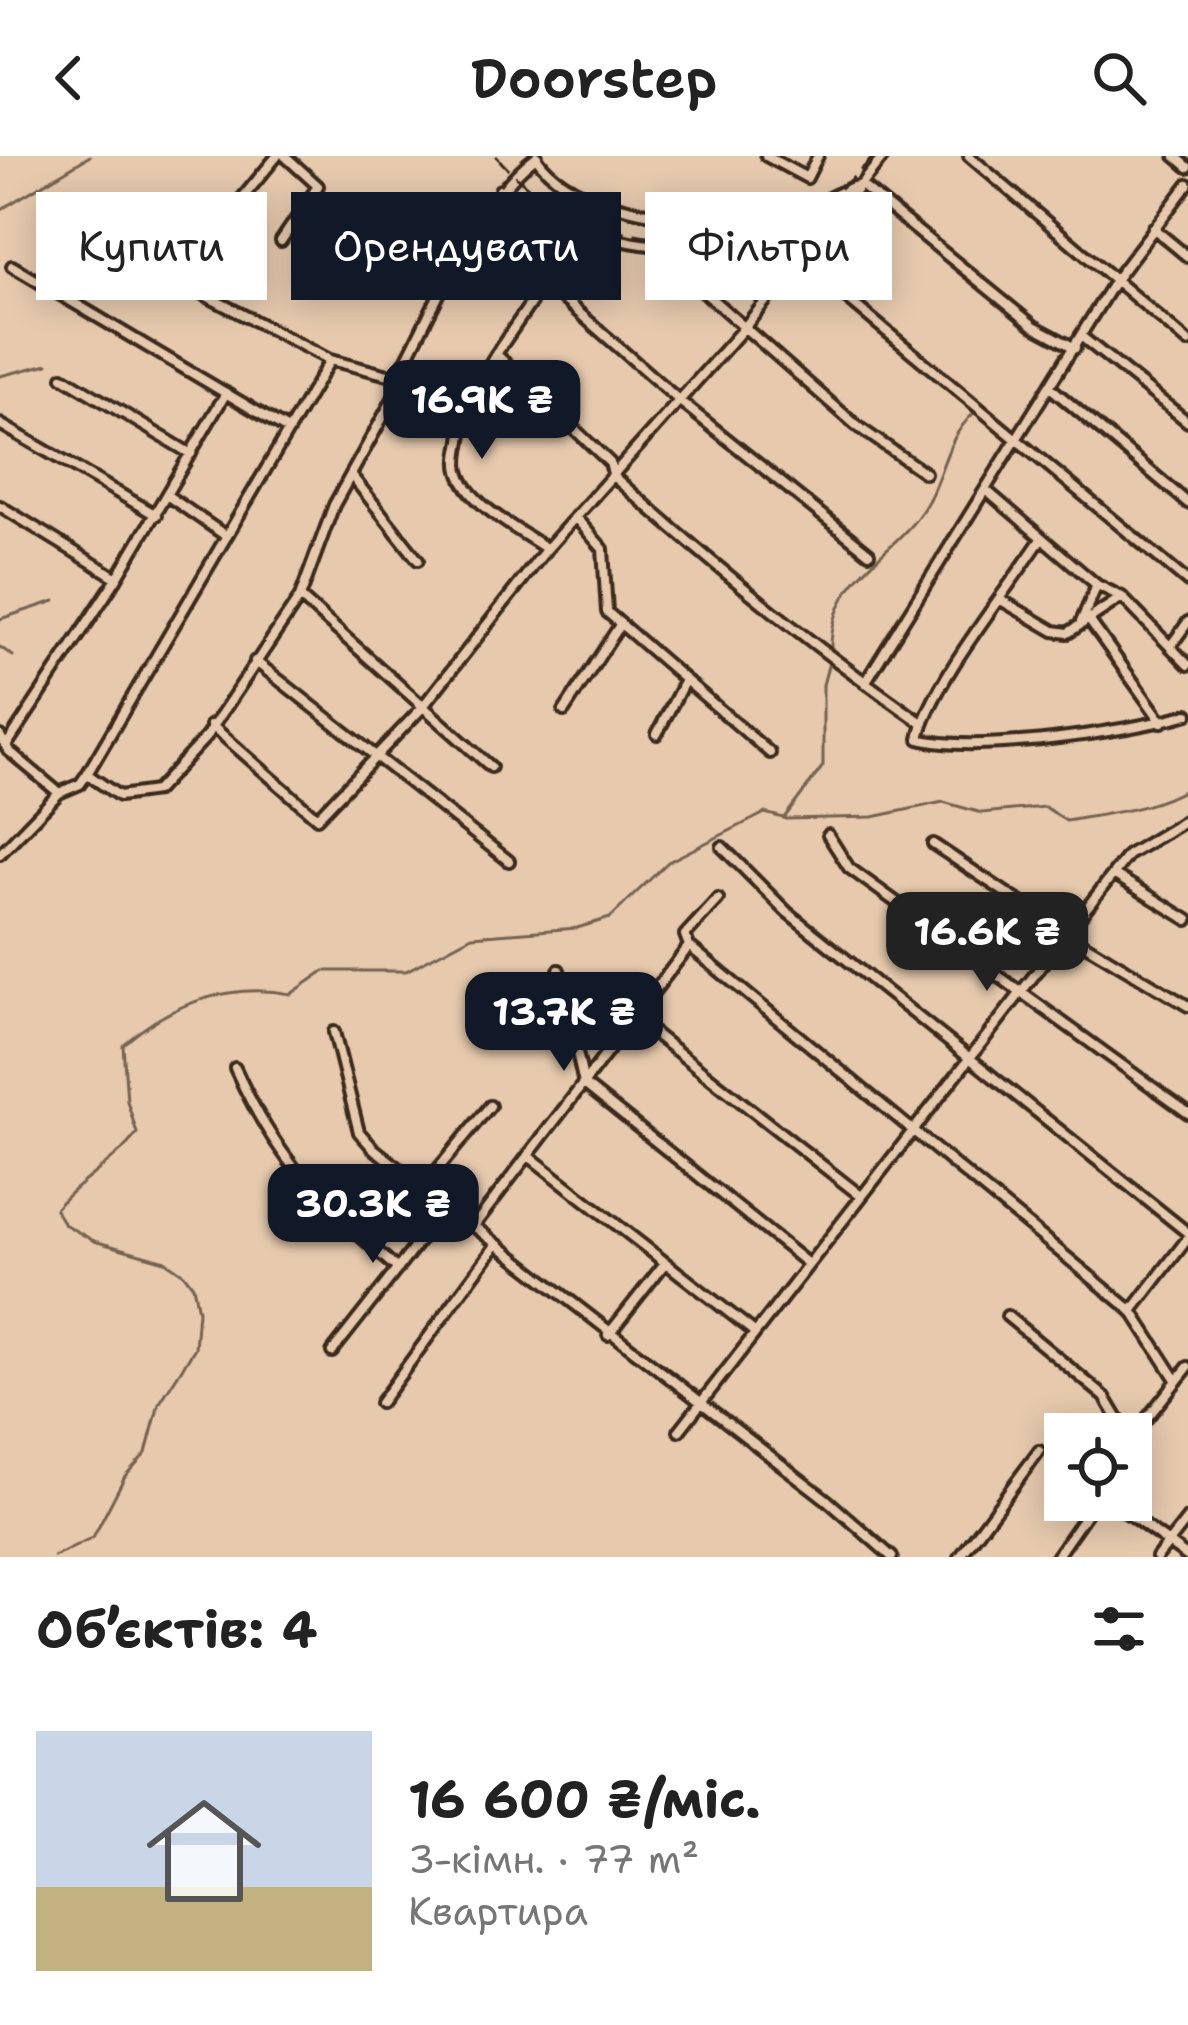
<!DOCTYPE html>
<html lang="uk">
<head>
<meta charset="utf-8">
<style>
  :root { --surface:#fff; --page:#f2f2f2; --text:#222; --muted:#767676; --accent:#111827 }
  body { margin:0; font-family:"Shantell Sans",sans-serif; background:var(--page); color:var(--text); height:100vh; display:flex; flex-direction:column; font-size:45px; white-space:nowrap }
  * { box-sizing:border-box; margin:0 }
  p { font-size:39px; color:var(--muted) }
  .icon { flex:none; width:66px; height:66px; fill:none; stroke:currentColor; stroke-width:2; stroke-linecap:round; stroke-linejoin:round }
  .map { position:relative; height:1401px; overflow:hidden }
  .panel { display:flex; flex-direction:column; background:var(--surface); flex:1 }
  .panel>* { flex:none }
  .hud { position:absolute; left:36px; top:36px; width:1116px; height:108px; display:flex; gap:24px }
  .fabs { position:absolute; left:1044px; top:1257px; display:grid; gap:24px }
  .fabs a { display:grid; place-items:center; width:108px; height:108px; border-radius:0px; background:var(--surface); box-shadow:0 6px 30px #0003; font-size:60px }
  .price { position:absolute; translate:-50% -102px; padding:0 27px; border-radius:24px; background:var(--accent); color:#fff; font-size:39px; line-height:78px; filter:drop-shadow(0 3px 6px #0008) }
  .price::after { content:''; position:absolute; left:50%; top:72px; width:36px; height:27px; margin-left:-18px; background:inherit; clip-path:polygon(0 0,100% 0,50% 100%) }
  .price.on { background:#222; color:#fff }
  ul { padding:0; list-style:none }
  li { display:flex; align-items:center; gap:36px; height:300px; padding:0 36px }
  li span { display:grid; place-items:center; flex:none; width:336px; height:240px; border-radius:0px; color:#555 }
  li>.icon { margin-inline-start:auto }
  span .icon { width:144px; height:144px; fill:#fffc; stroke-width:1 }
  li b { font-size:51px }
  h2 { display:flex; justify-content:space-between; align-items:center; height:144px; padding:0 36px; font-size:51px }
  .chip { padding:0 42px; border-radius:0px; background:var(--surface); box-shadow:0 6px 30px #0003; font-size:42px; line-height:108px }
  .chip.on { background:var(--accent); color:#fff }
  header { display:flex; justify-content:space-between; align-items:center; height:156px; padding:0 36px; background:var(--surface); font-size:54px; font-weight:600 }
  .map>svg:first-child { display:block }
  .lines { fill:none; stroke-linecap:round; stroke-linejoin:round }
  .stream { stroke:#766250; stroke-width:3 }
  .minor-casing { stroke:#3b2a1e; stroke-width:16 }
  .minor { stroke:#e7caae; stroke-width:8 }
  .rail { stroke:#3b2a1e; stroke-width:3; stroke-dasharray:18 9; stroke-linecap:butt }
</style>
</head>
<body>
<header><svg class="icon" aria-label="back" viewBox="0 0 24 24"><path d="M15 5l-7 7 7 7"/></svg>Doorstep<svg class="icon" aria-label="search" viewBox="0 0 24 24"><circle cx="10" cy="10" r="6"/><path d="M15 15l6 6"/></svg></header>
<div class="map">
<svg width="1188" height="1401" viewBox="0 0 1188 1401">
  <rect width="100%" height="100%" fill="#e7caae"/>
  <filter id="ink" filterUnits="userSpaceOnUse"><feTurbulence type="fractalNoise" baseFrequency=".00833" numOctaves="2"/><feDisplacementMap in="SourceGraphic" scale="24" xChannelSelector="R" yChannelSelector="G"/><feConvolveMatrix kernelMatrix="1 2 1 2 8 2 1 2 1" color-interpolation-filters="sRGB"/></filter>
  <g filter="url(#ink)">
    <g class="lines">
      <path class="stream" d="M0,54L90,0
        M0,220L48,208
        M0,463L55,445
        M0,491L13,500
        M831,498C828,413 905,399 932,337C945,308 949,279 975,256
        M784,662L823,610V529L829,506
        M54,1401L93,1382L125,1320L146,1297L159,1248L195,1192L198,1155L193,1130L184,1118L165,1105L94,1085L64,1068L55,1053C80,1023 114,1008 137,977L127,945L123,889C169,848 229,826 291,838L324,815H406L472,780L577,772L610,762L668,706L765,657L787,663L873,661L943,646L982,657L1045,651L1066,665C1109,657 1151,654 1188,632"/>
      <g class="minor-casing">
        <path id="minor" d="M766,0L807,22L818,0
          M969,0L1188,186
          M1175,0L1188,11
          M536,1C573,56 673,60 733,71
          M500,34L582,72
          M58,63L330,204
          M480,70L681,246L869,397
          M1153,72L1188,101
          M281,85L318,30L285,0
          M656,94L857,270L925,317
          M802,105L1188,426
          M12,110L286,273
          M173,126L277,0
          M1082,181L1188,266
          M496,198L459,258C468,279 454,296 459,315C468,349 521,375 547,393
          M63,221L191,298
          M1051,232L1188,347
          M461,254L404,223L330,204L87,618L119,640L156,635L206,581L300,441L334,349L404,223L401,214C437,146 477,45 537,0
          M0,268L156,359
          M351,319L418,404
          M987,335L1097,429L1122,441L1188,509
          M168,340L226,380
          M0,350L117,422
          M575,361L603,393L607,456L770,597
          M1041,383C1009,432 929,530 919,583C976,598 1129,576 1188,558
          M300,441L491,611
          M1001,444L1054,475L1068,477L1122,441
          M1089,464L1162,566
          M1081,466L1097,429
          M1172,488L1188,466
          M255,505L509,705
          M865,527L1115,124L1188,28
          M564,555L620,469
          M922,567C813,491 713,409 614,321L610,307L496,198L582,72C654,100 724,96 793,62C816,50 836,35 861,29L1034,170L1075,192
          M211,569L317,662L421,553L545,395L743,173L884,0
          M657,578L684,526
          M0,580L9,595L59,637
          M8,587L117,422L226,237
          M828,679L849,712L1188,957
          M933,688L1069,779L1188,850
          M722,691L787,756L1188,1077
          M0,698L59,637L80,628L87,618
          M1115,719L1188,764
          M718,743L685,779L689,790L1132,1155L1177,1225
          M559,814L584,928L807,1107
          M637,864L861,1040
          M334,876L359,976L373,992L827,1344L892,1401
          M235,912C277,1006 321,1047 398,1113
          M530,1001L753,1175
          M423,1031L490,950
          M473,1071L689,790
          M1132,1155L1188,1082
          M1007,1160L1105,1241L1127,1278
          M608,1179L665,1107
          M332,1196L447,1050
          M380,1247L496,1089
          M679,1275L1128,699L1188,663
          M1131,1282L1188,1211
          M1109,1344L1188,1401
          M960,1401L1039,1295
          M1056,1401L1096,1344
          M1157,1401L1188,1362"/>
      </g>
      <use href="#minor" class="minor"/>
      <path class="rail" d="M496,0C589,110 780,110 874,0"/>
    </g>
  </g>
</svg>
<div class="fabs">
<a><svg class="icon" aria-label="locate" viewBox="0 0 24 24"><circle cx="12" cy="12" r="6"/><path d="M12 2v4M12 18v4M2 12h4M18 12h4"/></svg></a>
</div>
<b class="price" style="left:482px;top:306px">16.9K ₴</b>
<b class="price on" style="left:987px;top:838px">16.6K ₴</b>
<b class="price" style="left:564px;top:918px">13.7K ₴</b>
<b class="price" style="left:373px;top:1110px">30.3K ₴</b>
<div class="hud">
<a class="chip">Купити</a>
<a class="chip on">Орендувати</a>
<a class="chip">Фільтри</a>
</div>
</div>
<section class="panel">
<h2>Об’єктів: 4<svg class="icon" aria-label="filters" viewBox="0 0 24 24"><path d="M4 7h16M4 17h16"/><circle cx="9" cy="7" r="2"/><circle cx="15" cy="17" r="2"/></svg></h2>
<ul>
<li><span style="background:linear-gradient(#c9d6e8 65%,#c2b280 0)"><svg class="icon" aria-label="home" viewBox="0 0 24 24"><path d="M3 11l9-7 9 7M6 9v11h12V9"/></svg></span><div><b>16 600 ₴/міс.</b><p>3-кімн. · 77 m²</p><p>Квартира</p></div></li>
</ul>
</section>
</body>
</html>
